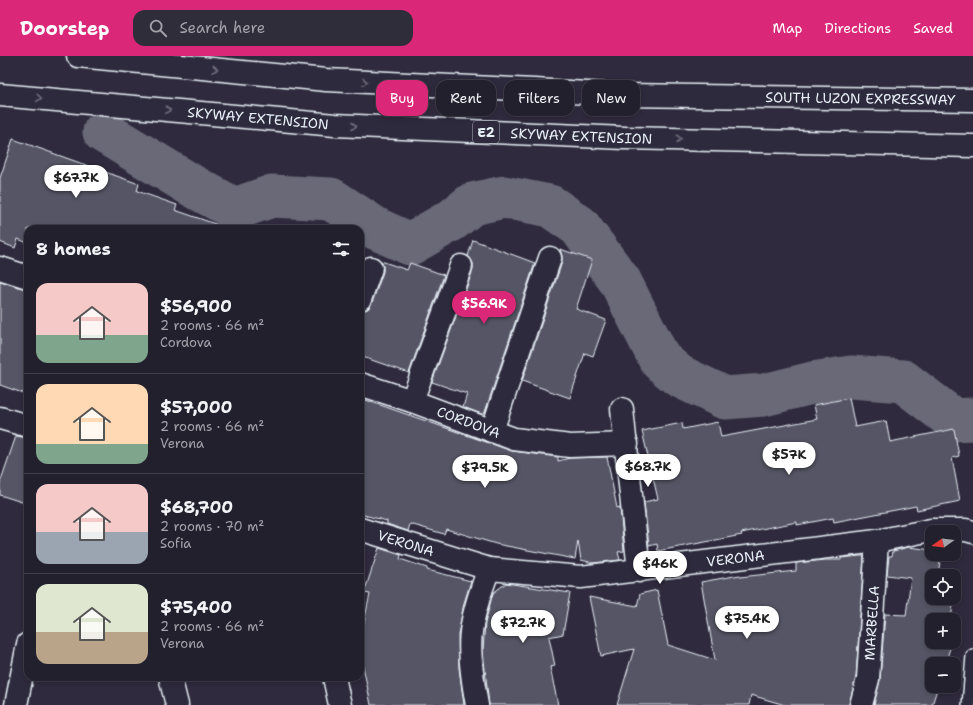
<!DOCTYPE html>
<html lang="en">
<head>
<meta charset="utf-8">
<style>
  :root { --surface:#23202e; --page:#2f2d3a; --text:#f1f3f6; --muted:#a3a3aa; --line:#403e4a; --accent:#db2777 }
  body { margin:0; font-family:"Shantell Sans",sans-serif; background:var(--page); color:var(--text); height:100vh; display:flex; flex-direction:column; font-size:15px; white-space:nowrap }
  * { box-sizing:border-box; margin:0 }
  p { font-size:13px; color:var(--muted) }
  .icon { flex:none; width:22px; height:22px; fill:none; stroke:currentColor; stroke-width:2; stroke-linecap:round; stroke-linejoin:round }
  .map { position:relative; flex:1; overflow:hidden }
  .drawer { position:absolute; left:24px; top:169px; width:340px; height:456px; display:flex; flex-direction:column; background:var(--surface); border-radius:12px; box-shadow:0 2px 6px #0003,0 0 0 1px var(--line) }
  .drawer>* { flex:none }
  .guide { position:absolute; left:376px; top:24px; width:380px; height:36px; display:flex; gap:8px }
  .needle { width:26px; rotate:256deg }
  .tools { position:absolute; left:925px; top:469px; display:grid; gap:8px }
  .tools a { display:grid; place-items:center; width:36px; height:36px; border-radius:8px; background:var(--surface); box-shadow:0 2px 6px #0003,0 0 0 1px var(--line); font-size:20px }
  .price { position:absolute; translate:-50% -34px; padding:0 9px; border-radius:14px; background:#fff; color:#222; font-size:13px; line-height:26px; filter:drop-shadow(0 1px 2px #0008) }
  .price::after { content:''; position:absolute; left:50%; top:24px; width:12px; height:9px; margin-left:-6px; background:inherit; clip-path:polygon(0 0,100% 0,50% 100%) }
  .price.active { background:var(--accent); color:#fff }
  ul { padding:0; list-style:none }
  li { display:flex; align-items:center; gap:12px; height:100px; padding:0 12px }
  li+li { border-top:1px solid var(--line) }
  li span { display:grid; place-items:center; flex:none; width:112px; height:80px; border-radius:12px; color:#555 }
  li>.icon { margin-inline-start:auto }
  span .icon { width:48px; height:48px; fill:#fffc; stroke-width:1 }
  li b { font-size:17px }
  h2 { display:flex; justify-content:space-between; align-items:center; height:48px; padding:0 12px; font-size:17px }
  .chip { padding:0 14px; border-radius:12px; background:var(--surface); box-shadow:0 2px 6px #0003,0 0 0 1px var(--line); font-size:14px; line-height:36px }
  .chip.active { background:var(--accent); color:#fff }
  header { display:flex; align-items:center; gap:24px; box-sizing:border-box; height:56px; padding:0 20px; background:var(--accent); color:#fff }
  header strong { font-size:19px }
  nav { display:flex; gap:22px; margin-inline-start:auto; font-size:14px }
  .search { width:280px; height:36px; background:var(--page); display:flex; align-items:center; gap:10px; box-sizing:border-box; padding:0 14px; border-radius:12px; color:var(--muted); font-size:15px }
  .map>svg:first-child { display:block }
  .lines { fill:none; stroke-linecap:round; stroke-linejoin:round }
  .river { stroke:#696978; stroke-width:43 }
  .building { fill:#575565; stroke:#e8f1f8 }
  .service-casing { stroke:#e8f1f8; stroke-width:16 }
  .minor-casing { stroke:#e8f1f8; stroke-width:25 }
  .motorway-casing { stroke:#e8f1f8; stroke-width:25 }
  .service { stroke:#2f2a3d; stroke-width:13 }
  .minor { stroke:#2f2a3d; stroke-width:22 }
  .motorway { stroke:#2f2a3d; stroke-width:22 }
  .oneway { stroke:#70707e }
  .labels { text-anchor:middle; stroke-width:4; stroke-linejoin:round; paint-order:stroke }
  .shield { fill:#2f2a3d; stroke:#b0b5c0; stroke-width:1 }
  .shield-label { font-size:13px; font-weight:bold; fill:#e8f1f8 }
  .street-label { font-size:14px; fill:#e8f1f8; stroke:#2f2a3d }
</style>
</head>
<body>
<header>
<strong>Doorstep</strong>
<div class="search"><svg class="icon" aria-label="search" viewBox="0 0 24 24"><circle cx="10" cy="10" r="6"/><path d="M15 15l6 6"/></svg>Search here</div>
<nav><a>Map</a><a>Directions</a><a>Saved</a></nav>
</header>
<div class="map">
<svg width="973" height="649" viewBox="0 0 973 649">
  <rect width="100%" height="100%" fill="#2f2a3d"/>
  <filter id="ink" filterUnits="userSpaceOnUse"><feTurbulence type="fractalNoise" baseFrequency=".025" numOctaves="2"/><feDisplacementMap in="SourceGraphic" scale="8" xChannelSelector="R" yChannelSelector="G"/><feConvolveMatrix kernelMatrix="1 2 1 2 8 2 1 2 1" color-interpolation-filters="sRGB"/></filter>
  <g filter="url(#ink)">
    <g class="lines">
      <path class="river" d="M104,76L191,129L235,153L272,140L331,143L375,172L410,188L452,164L472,148L504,141L550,150L579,170L620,225L660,304L679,320L725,342L764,339L812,327L851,321L903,325L954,364L973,363"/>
    </g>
    <path class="building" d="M13,83L139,128L137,135L177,149L175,154L221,170V173H28V187L18,183L15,192L0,186V122Z
      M473,184L535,207L484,359L463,351L467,338L432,326L473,214V207L468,200Z
      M560,193L592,204L576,253L606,264L593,300L585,297L570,342L522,325L562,206V200Z
      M381,205L407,214L410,207L444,219L409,317L360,300V255L368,253L372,247L383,216V210Z
      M0,225L28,234V339L0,329Z
      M360,342L512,395L558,401V405L570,402L607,401L617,452L620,451L624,495L618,496L620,504L593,507L581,504L578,485L575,503L496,488L446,473L444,478L410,468L408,475L387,468V465L360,458Z
      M849,342L855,371L886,365L890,386L954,373L959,400L952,402L960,445L917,454L916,450L834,466L833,462L797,469V466L741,477L742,479L658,495L657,488L649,490L644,446L658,443L642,375L682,367L683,373L718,366L721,381L817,363L814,349Z
      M16,380L28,382V448L0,439V427Z
      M909,491L932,494V498H941L938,520H932V542H954V531H956L951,562L954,564H932V586H952L945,608H932V630H938L932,649H874L880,624L885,558L906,559L911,522L887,519L889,500H892L893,495Z
      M379,492L401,499L400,503L427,512V514L471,525L464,547L458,579L459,612L464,649H371L360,595V585L370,538L364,537Z
      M860,500H864L856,621L849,649H785L751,639L749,649H617L634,593L601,600L589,541L637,550L640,538L657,534L668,589L715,604L701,526L740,519V521L796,515V507L825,504H841V502Z
      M506,527L570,537L563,578L549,581L555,610L550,611L558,649H489L483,595L485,567L493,537Z"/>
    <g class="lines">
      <g class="service-casing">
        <path id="service" d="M969,649L973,600"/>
      </g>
      <g class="minor-casing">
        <g id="minor">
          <path d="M0,212L28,221"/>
          <path d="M360,243L371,212"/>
          <path id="s1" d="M360,328L412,345L514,383L570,390L627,388"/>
          <path d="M412,345L461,210"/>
          <path d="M622,353L639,515"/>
          <path d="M0,362L28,370"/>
          <path d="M492,375L550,202"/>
          <path id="s2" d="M360,473L489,513L581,521L877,485L931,474H966L973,476"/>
          <path d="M170,621L177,649"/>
          <path d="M334,621L340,649"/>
          <path d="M16,649L28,588"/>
          <path d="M477,649C466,590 467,569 489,513"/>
          <path id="s3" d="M861,649L868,623L877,485"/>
        </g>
      </g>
      <g class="motorway-casing">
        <g id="motorway">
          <path id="s4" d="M78,0L326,24L534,34L624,39L973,44"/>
          <path id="s5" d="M0,39L335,69L624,82L973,90"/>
        </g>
      </g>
      <use href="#service" class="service"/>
      <use href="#minor" class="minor"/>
      <use href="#motorway" class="motorway"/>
    </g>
    <defs><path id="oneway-chevron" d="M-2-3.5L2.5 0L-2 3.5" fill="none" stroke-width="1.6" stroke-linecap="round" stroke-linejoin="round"/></defs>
    <g class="oneway">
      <use href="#oneway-chevron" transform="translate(215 13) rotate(6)"/>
      <use href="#oneway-chevron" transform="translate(365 26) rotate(3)"/>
      <use href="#oneway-chevron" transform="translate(39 42) rotate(5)"/>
      <use href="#oneway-chevron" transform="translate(168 54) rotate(5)"/>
      <use href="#oneway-chevron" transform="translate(354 70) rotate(3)"/>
      <use href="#oneway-chevron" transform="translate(679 83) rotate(1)"/>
    </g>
  </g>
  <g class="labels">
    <rect class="shield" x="473" y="65" width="26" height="22" rx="3"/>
    <g class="shield-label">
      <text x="486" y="81">E2</text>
    </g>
    <g class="street-label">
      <text dy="5" stroke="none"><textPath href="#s4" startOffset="784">SOUTH LUZON EXPRESSWAY</textPath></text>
      <text dy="5" stroke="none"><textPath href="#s5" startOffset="259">SKYWAY EXTENSION</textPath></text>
      <text dy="5" stroke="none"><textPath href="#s5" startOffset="583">SKYWAY EXTENSION</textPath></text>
      <text dy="5" stroke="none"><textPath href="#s1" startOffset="115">CORDOVA</textPath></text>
      <text dy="5" stroke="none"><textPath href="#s2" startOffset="48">VERONA</textPath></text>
      <text dy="5" stroke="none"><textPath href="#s2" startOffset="383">VERONA</textPath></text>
      <text dy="5" stroke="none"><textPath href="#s3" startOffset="83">MARBELLA</textPath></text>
    </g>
  </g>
</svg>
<div class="tools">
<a><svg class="needle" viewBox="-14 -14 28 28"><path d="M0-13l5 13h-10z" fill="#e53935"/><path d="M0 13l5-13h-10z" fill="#a3a3aa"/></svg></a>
<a><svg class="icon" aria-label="locate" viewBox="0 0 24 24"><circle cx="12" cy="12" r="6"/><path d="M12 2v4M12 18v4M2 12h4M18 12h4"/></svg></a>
<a>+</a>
<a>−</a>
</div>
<b class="price" style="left:76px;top:143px">$67.7K</b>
<b class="price active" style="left:484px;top:269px">$56.9K</b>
<b class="price" style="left:789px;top:420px">$57K</b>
<b class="price" style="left:648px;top:432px">$68.7K</b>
<b class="price" style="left:485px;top:433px">$79.5K</b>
<b class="price" style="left:660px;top:529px">$46K</b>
<b class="price" style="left:747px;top:584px">$75.4K</b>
<b class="price" style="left:523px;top:588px">$72.7K</b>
<div class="guide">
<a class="chip active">Buy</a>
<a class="chip">Rent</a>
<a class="chip">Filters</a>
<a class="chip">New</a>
</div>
<section class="drawer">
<h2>8 homes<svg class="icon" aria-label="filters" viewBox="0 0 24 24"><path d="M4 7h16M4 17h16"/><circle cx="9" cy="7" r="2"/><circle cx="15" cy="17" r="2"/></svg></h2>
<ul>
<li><span style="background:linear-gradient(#f6c9c9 65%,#7fa58c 0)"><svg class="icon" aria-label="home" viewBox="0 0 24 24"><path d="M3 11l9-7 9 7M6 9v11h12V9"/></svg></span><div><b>$56,900</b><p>2 rooms · 66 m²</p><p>Cordova</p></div></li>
<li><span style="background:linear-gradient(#ffd9b3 75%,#7fa58c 0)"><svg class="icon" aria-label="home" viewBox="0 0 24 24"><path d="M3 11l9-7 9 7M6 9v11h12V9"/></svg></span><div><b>$57,000</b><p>2 rooms · 66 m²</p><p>Verona</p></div></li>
<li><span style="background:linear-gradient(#f6c9c9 60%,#9aa5b1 0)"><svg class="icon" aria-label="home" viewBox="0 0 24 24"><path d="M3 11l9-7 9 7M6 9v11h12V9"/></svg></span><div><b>$68,700</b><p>2 rooms · 70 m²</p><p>Sofia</p></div></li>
<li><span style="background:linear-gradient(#dfe7d0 60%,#b9a48a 0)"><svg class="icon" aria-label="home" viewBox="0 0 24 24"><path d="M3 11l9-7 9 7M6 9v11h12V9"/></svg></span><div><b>$75,400</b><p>2 rooms · 66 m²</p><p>Verona</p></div></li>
</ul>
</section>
</div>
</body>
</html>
